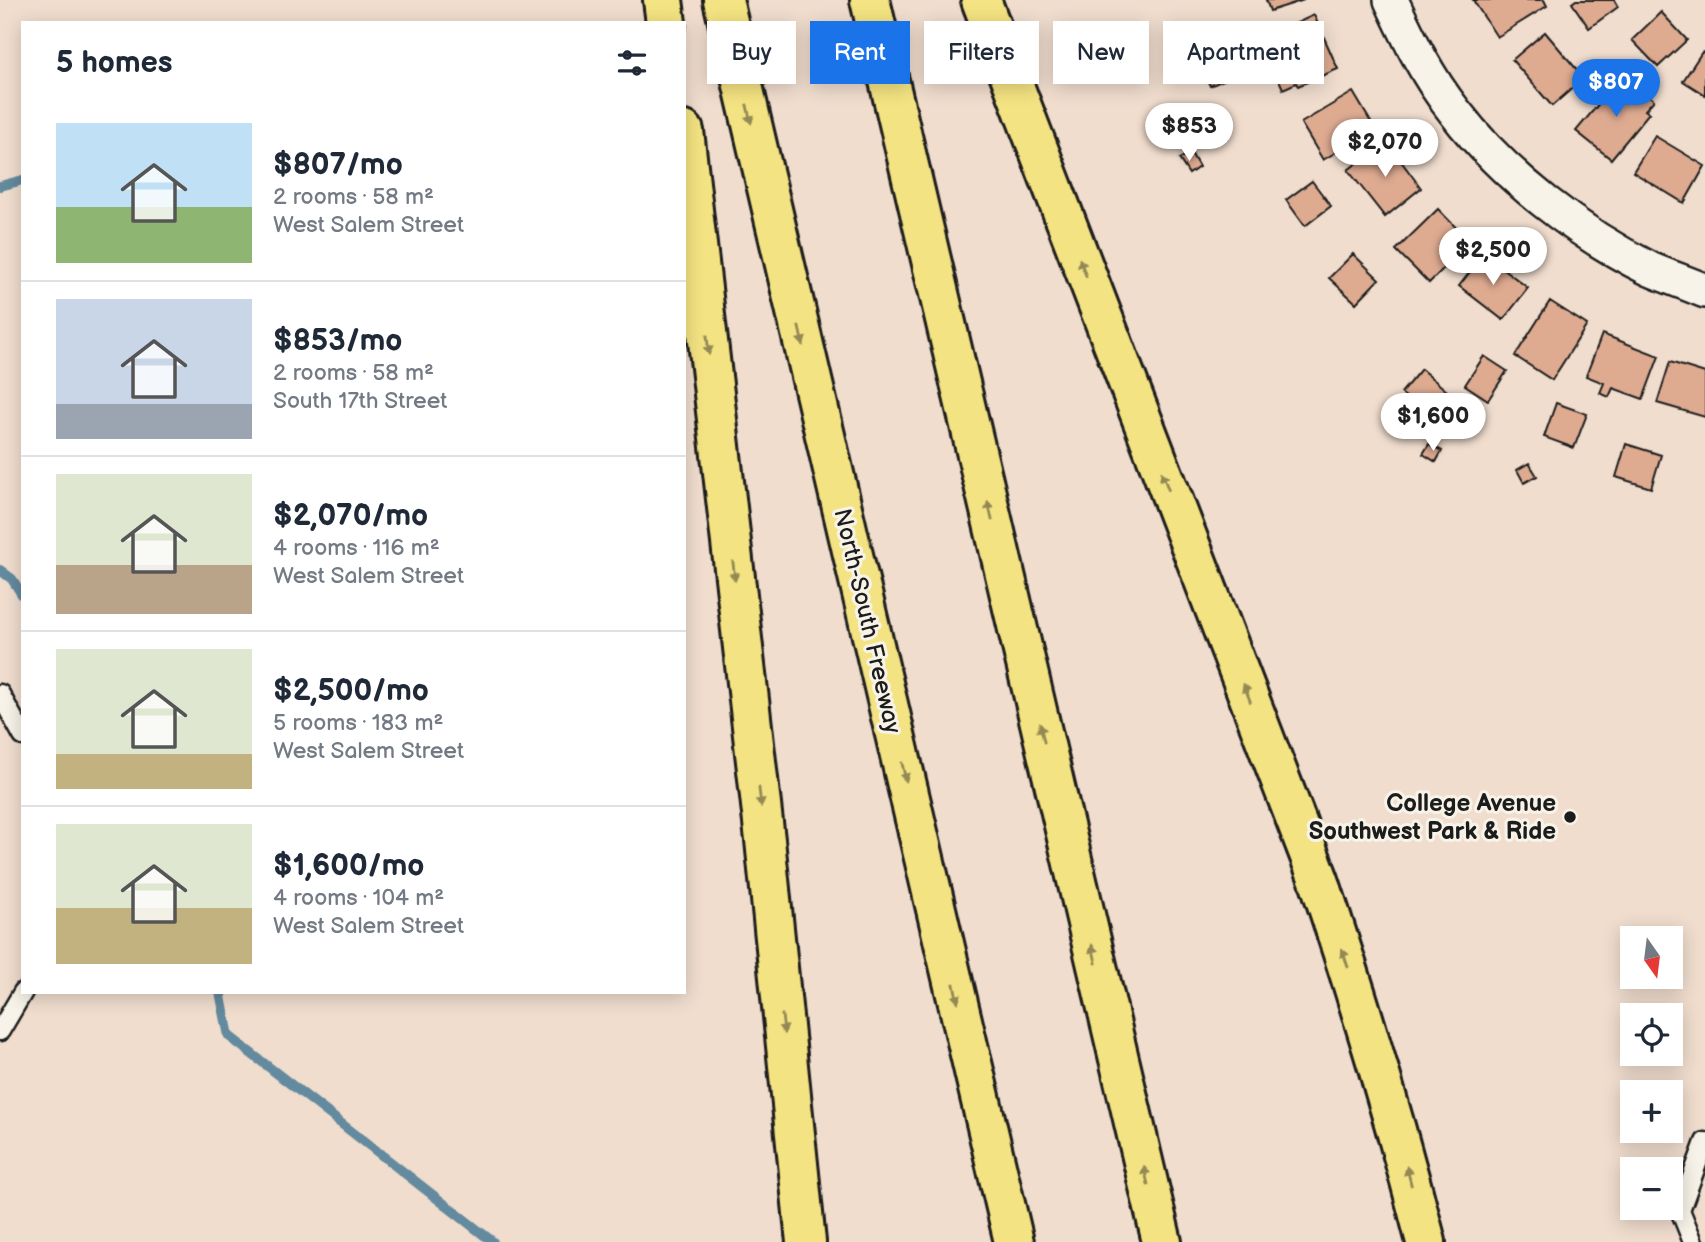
<!DOCTYPE html>
<html lang="en">
<head>
<meta charset="utf-8">
<style>
  :root { --surface:#fff; --page:#f2f2f3; --text:#1f2937; --muted:#747a83; --line:#e0e1e3; --accent:#1a73e8 }
  body { margin:0; font-family:"Balsamiq Sans",sans-serif; background:var(--page); color:var(--text); height:100vh; display:flex; flex-direction:column; font-size:26px; white-space:nowrap }
  * { box-sizing:border-box; margin:0 }
  p { font-size:23px; color:var(--muted) }
  .icon { flex:none; width:38px; height:38px; fill:none; stroke:currentColor; stroke-width:2; stroke-linecap:round; stroke-linejoin:round }
  .map { position:relative; flex:1; overflow:hidden }
  .panel { position:absolute; left:21px; top:21px; width:665px; height:973px; display:flex; flex-direction:column; background:var(--surface); border-radius:0px; box-shadow:0 4px 18px #0003 }
  .panel>* { flex:none }
  .banner { position:absolute; left:707px; top:21px; width:665px; height:63px; display:flex; gap:14px }
  .needle { width:46px; rotate:166deg }
  .fabs { position:absolute; left:1620px; top:926px; display:grid; gap:14px }
  .fabs a { display:grid; place-items:center; width:63px; height:63px; border-radius:0px; background:var(--surface); box-shadow:0 4px 18px #0003; font-size:35px }
  .price { position:absolute; translate:-50% -60px; padding:0 16px; border-radius:24px; background:#fff; color:#222; font-size:23px; line-height:46px; filter:drop-shadow(0 2px 4px #0008) }
  .price::after { content:''; position:absolute; left:50%; top:42px; width:21px; height:16px; margin-left:-10px; background:inherit; clip-path:polygon(0 0,100% 0,50% 100%) }
  .price.active { background:var(--accent); color:#fff }
  ul { padding:0; list-style:none }
  li { display:flex; align-items:center; gap:21px; height:175px; padding:0 35px }
  li+li { border-top:2px solid var(--line) }
  li span { display:grid; place-items:center; flex:none; width:196px; height:140px; border-radius:0px; color:#555 }
  li>.icon { margin-inline-start:auto }
  span .icon { width:84px; height:84px; fill:#fffc; stroke-width:1 }
  li b { font-size:30px }
  h2 { display:flex; justify-content:space-between; align-items:center; height:84px; padding:0 35px; font-size:30px }
  .tag { padding:0 24px; border-radius:0px; background:var(--surface); box-shadow:0 4px 18px #0003; font-size:24px; line-height:63px }
  .tag.active { background:var(--accent); color:#fff }
  .map>svg:first-child { display:block }
  .lines { fill:none; stroke-linecap:round; stroke-linejoin:round }
  .stream { stroke:#648a9e; stroke-width:10 }
  .building { fill:#deab91; stroke:#1c1c1c; stroke-width:2 }
  .lane-casing { stroke:#1c1c1c; stroke-width:23 }
  .street-casing { stroke:#1c1c1c; stroke-width:38 }
  .highway-casing { stroke:#1c1c1c; stroke-width:44 }
  .lane { stroke:#f7f3e8; stroke-width:18 }
  .street { stroke:#f7f3e8; stroke-width:33 }
  .highway { stroke:#f4e382; stroke-width:38 }
  .oneway { fill:#938954 }
  .poi-dot { fill:#1c1c1c; stroke:#f7f3e8; stroke-width:2.5 }
  .labels { text-anchor:middle; stroke-width:6; stroke-linejoin:round; paint-order:stroke }
  .street-label { font-size:24px; fill:#1c1c1c; stroke:#f7f3e8 }
  .poi-label { font-size:24px; font-weight:bold; fill:#1c1c1c; stroke:#f7f3e8; text-anchor:end }
</style>
</head>
<body>
<div class="map">
<svg width="1705" height="1242" viewBox="0 0 1705 1242">
  <rect width="100%" height="100%" fill="#f0ddce"/>
  <filter id="ink" filterUnits="userSpaceOnUse"><feTurbulence type="fractalNoise" baseFrequency=".0143" numOctaves="2"/><feDisplacementMap in="SourceGraphic" scale="14" xChannelSelector="R" yChannelSelector="G"/><feConvolveMatrix kernelMatrix="1 2 1 2 8 2 1 2 1" color-interpolation-filters="sRGB"/></filter>
  <g filter="url(#ink)">
    <g class="lines">
      <path class="stream" d="M0,186L23,180
        M0,570L12,579L23,596
        M220,992L229,1036L493,1242"/>
    </g>
    <path class="building" d="M1266,0H1304L1270,11Z
      M1473,0H1544L1547,6L1497,37Z
      M1576,0H1614L1618,7L1589,28L1572,3Z
      M1661,12L1687,40L1658,67L1632,40Z
      M1314,15L1338,69L1298,86L1296,83L1283,89L1269,57L1282,51L1275,33Z
      M1545,32L1584,78L1552,106L1512,60Z
      M1228,36L1244,71L1210,86L1194,51Z
      M1702,52L1705,53V95L1683,81Z
      M1616,83L1627,92L1634,83L1654,100L1645,110L1649,113L1611,159L1576,131Z
      M1353,92L1375,129L1323,160L1301,123Z
      M1655,136L1705,166L1684,203L1633,172Z
      M1386,141L1421,188L1385,217L1348,170Z
      M1191,153L1199,167L1189,174L1179,159Z
      M1312,181L1331,206L1305,226L1286,200Z
      M1438,209L1470,242L1429,283L1396,250Z
      M1353,254L1379,279L1356,303L1329,278Z
      M1484,254L1528,288L1503,320L1459,286Z
      M1550,301L1587,325L1552,380L1515,356Z
      M1602,334L1659,356L1643,399L1613,388L1609,397L1600,393L1604,383L1586,376Z
      M1484,356L1507,371L1488,400L1465,385Z
      M1670,362L1705,373V417L1657,403Z
      M1421,369L1453,396L1433,420L1401,393Z
      M1556,403L1587,414L1574,448L1544,437Z
      M1429,444L1442,451L1436,462L1423,454Z
      M1626,444L1661,455L1651,488L1616,477Z
      M1529,463L1537,476L1524,483L1517,470Z"/>
    <g class="lines">
      <g class="lane-casing">
        <path id="lane" d="M0,694L23,736
          M0,1031L23,992
          M1693,1242L1680,1210L1705,1142"/>
      </g>
      <g class="street-casing">
        <path id="street" d="M1391,0C1409,39 1428,78 1455,112C1503,175 1579,234 1650,269C1668,277 1687,283 1705,291"/>
      </g>
      <g class="highway-casing">
        <path id="highway" d="M663,0L666,23
          M723,0L1014,1242
          M870,0L1162,1242
          M981,0L1319,880C1359,1000 1395,1120 1426,1242
          M684,131L765,840L806,1242"/>
      </g>
      <use href="#lane" class="lane"/>
      <use href="#street" class="street"/>
      <use href="#highway" class="highway"/>
    </g>
    <defs><path id="oneway-solid" d="M-6-.8H1V-3.2L6.5 0L1 3.2V.8H-6Z" transform="scale(1.75)"/></defs>
    <g class="oneway">
      <use href="#oneway-solid" transform="translate(749 114) rotate(77)"/>
      <use href="#oneway-solid" transform="translate(1083 268) rotate(-111)"/>
      <use href="#oneway-solid" transform="translate(801 336) rotate(77)"/>
      <use href="#oneway-solid" transform="translate(708 345) rotate(84)"/>
      <use href="#oneway-solid" transform="translate(1165 481) rotate(-111)"/>
      <use href="#oneway-solid" transform="translate(990 511) rotate(-103)"/>
      <use href="#oneway-solid" transform="translate(734 571) rotate(83)"/>
      <use href="#oneway-solid" transform="translate(1247 693) rotate(-111)"/>
      <use href="#oneway-solid" transform="translate(1042 733) rotate(-103)"/>
      <use href="#oneway-solid" transform="translate(904 772) rotate(77)"/>
      <use href="#oneway-solid" transform="translate(760 797) rotate(83)"/>
      <use href="#oneway-solid" transform="translate(1094 954) rotate(-103)"/>
      <use href="#oneway-solid" transform="translate(1345 958) rotate(-108)"/>
      <use href="#oneway-solid" transform="translate(956 993) rotate(77)"/>
      <use href="#oneway-solid" transform="translate(783 1024) rotate(84)"/>
      <use href="#oneway-solid" transform="translate(1146 1176) rotate(-103)"/>
      <use href="#oneway-solid" transform="translate(1409 1176) rotate(-104)"/>
    </g>
  </g>
  <circle class="poi-dot" cx="1570" cy="817" r="7"/>
  <g class="labels">
    <g class="street-label">
      <text transform="translate(868 621) rotate(77)" y="8">North-South Freeway</text>
    </g>
    <g class="poi-label">
      <text x="1556" y="811">College Avenue<tspan x="1556" dy="28">Southwest Park &amp; Ride</tspan></text>
    </g>
  </g>
</svg>
<div class="fabs">
<a><svg class="needle" viewBox="-14 -14 28 28"><path d="M0-13l5 13h-10z" fill="#e53935"/><path d="M0 13l5-13h-10z" fill="#747a83"/></svg></a>
<a><svg class="icon" aria-label="locate" viewBox="0 0 24 24"><circle cx="12" cy="12" r="6"/><path d="M12 2v4M12 18v4M2 12h4M18 12h4"/></svg></a>
<a>+</a>
<a>−</a>
</div>
<b class="price active" style="left:1616px;top:119px">$807</b>
<b class="price" style="left:1189px;top:163px">$853</b>
<b class="price" style="left:1385px;top:179px">$2,070</b>
<b class="price" style="left:1493px;top:287px">$2,500</b>
<b class="price" style="left:1433px;top:453px">$1,600</b>
<div class="banner">
<a class="tag">Buy</a>
<a class="tag active">Rent</a>
<a class="tag">Filters</a>
<a class="tag">New</a>
<a class="tag">Apartment</a>
</div>
<section class="panel">
<h2>5 homes<svg class="icon" aria-label="filters" viewBox="0 0 24 24"><path d="M4 7h16M4 17h16"/><circle cx="9" cy="7" r="2"/><circle cx="15" cy="17" r="2"/></svg></h2>
<ul>
<li><span style="background:linear-gradient(#bfe0f5 60%,#8fb573 0)"><svg class="icon" aria-label="home" viewBox="0 0 24 24"><path d="M3 11l9-7 9 7M6 9v11h12V9"/></svg></span><div><b>$807/mo</b><p>2 rooms · 58 m²</p><p>West Salem Street</p></div></li>
<li><span style="background:linear-gradient(#c9d6e8 75%,#9aa5b1 0)"><svg class="icon" aria-label="home" viewBox="0 0 24 24"><path d="M3 11l9-7 9 7M6 9v11h12V9"/></svg></span><div><b>$853/mo</b><p>2 rooms · 58 m²</p><p>South 17th Street</p></div></li>
<li><span style="background:linear-gradient(#dfe7d0 65%,#b9a48a 0)"><svg class="icon" aria-label="home" viewBox="0 0 24 24"><path d="M3 11l9-7 9 7M6 9v11h12V9"/></svg></span><div><b>$2,070/mo</b><p>4 rooms · 116 m²</p><p>West Salem Street</p></div></li>
<li><span style="background:linear-gradient(#dfe7d0 75%,#c2b280 0)"><svg class="icon" aria-label="home" viewBox="0 0 24 24"><path d="M3 11l9-7 9 7M6 9v11h12V9"/></svg></span><div><b>$2,500/mo</b><p>5 rooms · 183 m²</p><p>West Salem Street</p></div></li>
<li><span style="background:linear-gradient(#dfe7d0 60%,#c2b280 0)"><svg class="icon" aria-label="home" viewBox="0 0 24 24"><path d="M3 11l9-7 9 7M6 9v11h12V9"/></svg></span><div><b>$1,600/mo</b><p>4 rooms · 104 m²</p><p>West Salem Street</p></div></li>
</ul>
</section>
</div>
</body>
</html>
